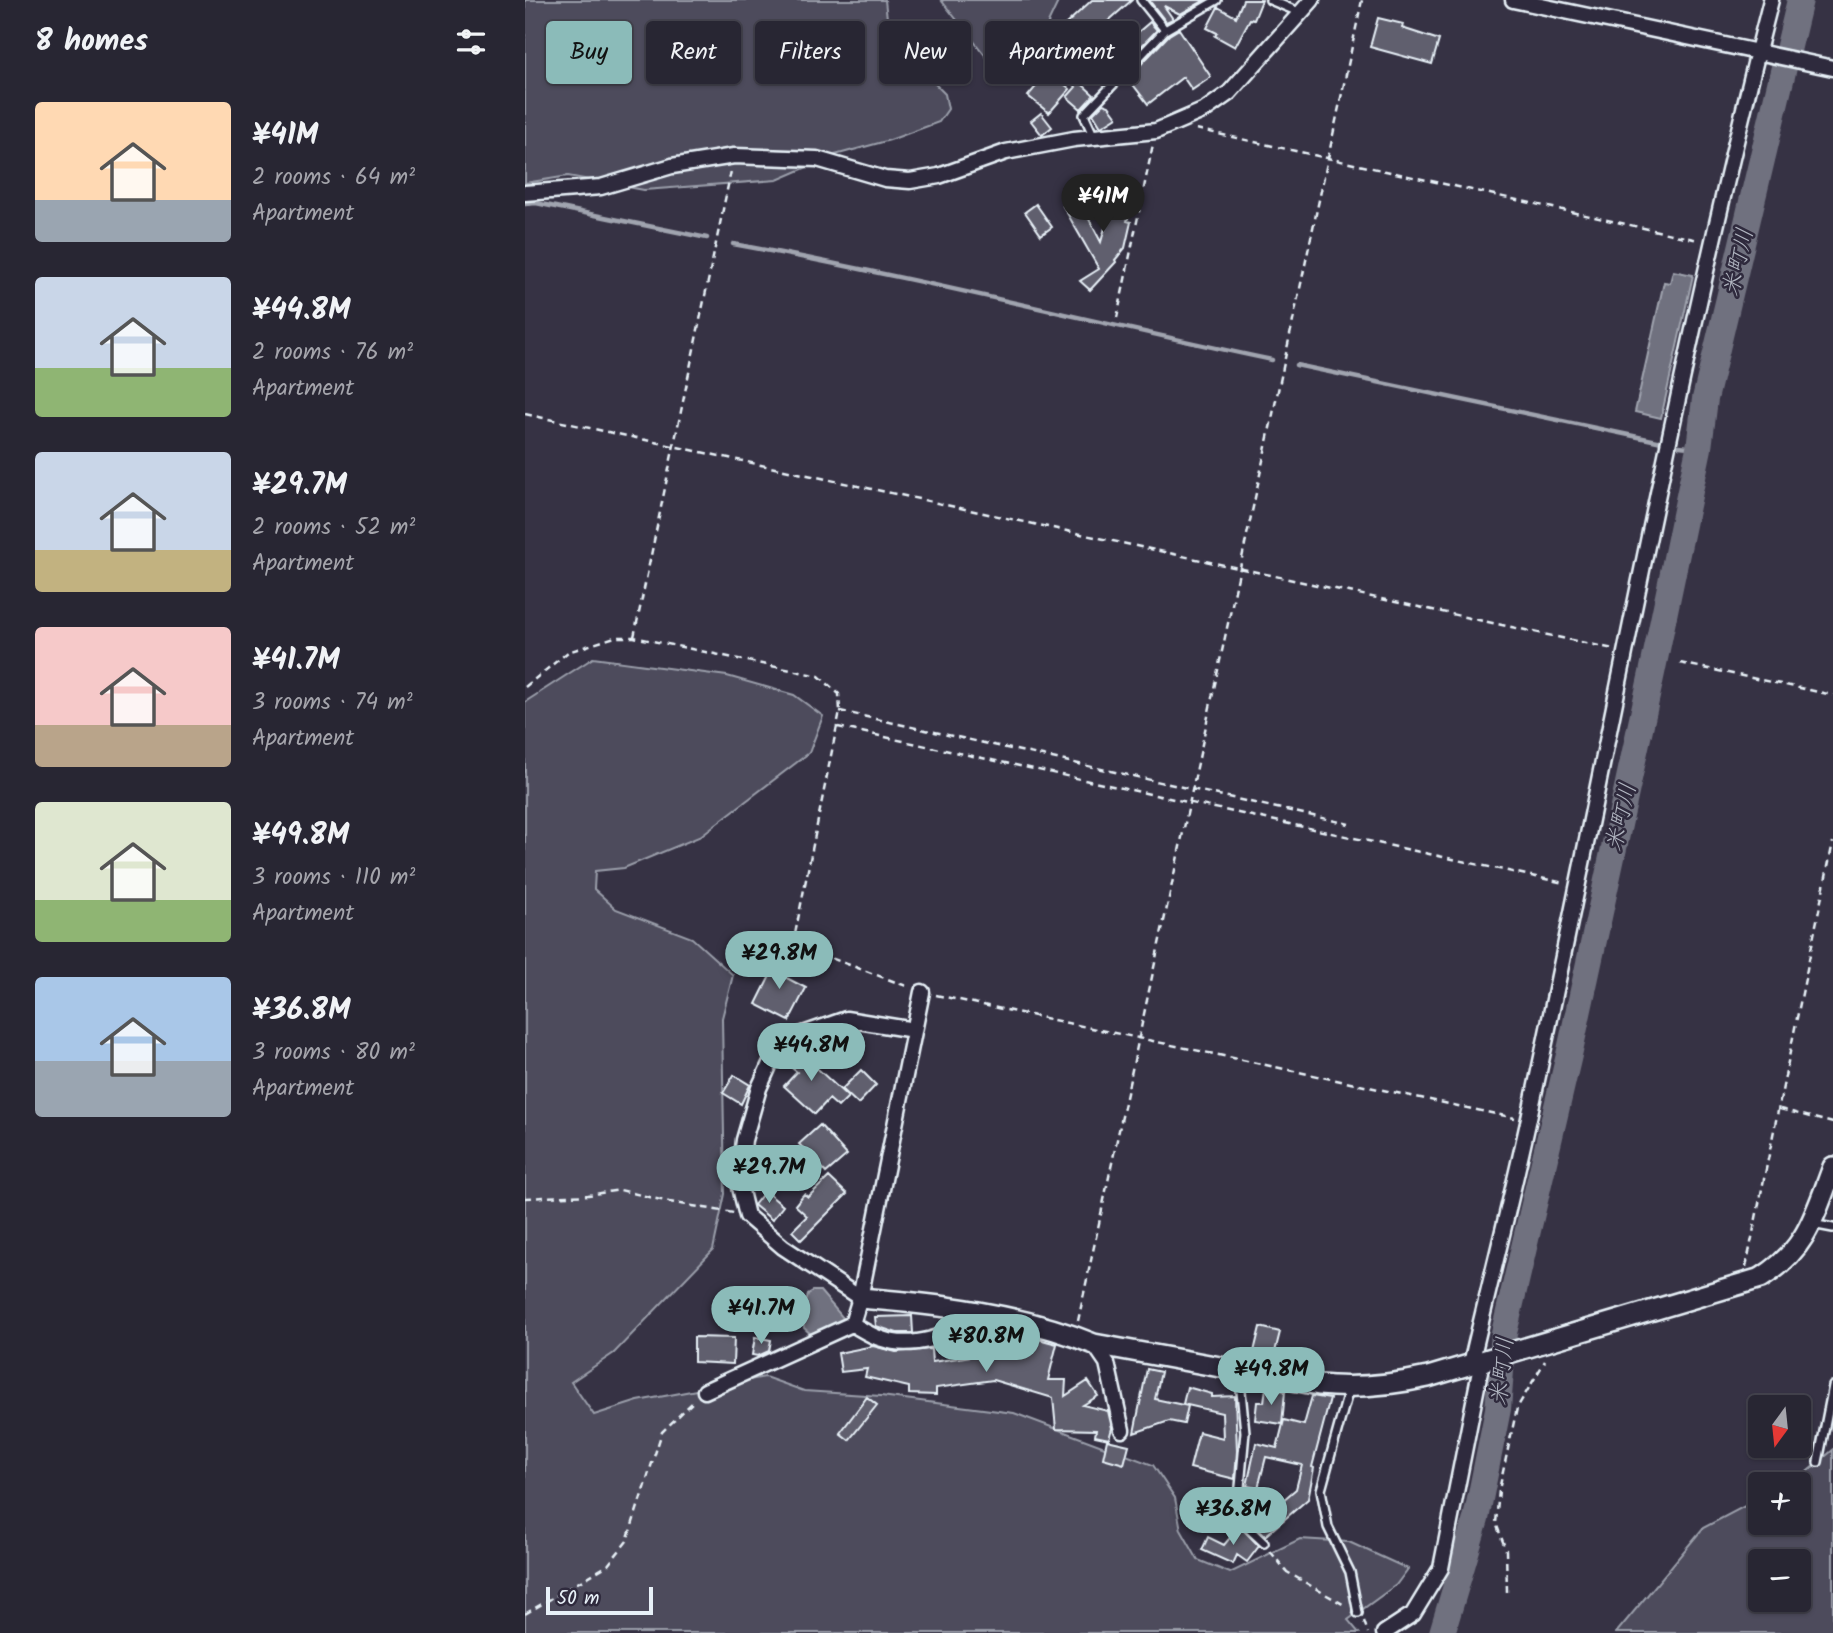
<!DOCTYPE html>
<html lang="en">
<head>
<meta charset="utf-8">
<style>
  :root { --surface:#282633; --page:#34323f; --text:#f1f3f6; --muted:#a5a5ac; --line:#44434e; --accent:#8bbbb9 }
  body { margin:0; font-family:Kalam,"Klee One",sans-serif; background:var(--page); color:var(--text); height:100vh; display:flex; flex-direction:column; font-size:26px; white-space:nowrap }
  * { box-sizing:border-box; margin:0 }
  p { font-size:23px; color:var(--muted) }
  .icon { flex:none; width:38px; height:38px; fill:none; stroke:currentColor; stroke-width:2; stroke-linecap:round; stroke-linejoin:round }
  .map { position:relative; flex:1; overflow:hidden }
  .details { display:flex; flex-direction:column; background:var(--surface); width:525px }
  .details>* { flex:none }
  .guide { position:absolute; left:21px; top:21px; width:665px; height:63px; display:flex; gap:14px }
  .needle { width:46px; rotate:195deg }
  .fabs { position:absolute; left:1223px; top:1395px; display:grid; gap:14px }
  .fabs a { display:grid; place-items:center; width:63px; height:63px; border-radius:7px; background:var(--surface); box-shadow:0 2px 5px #0004,0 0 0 2px var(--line); font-size:35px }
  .scale { position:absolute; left:21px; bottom:18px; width:107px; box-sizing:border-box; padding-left:7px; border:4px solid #e8f1f8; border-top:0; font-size:19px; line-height:24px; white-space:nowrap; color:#e8f1f8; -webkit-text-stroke:5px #2f2a3d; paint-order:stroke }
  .price { position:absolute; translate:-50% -60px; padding:0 16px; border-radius:24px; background:var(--accent); color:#111; font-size:23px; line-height:46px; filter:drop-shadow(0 2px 4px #0008) }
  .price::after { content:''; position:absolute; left:50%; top:42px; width:21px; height:16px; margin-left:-10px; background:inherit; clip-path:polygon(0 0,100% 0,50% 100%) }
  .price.current { background:#222; color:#fff }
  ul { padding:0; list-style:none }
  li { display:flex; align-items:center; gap:21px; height:175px; padding:0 35px }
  li span { display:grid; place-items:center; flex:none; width:196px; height:140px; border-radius:7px; color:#555 }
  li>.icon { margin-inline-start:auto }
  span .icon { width:84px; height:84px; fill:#fffc; stroke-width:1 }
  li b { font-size:30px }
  h2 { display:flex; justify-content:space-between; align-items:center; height:84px; padding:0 35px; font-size:30px }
  .tag { padding:0 24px; border-radius:7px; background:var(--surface); box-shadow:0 2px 5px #0004,0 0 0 2px var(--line); font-size:24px; line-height:63px }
  .tag.current { background:var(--accent); color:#111 }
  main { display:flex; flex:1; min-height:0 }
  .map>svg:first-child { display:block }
  .green { fill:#4d4b5c; stroke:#9a9eaa; stroke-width:2; fill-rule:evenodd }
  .water { fill:#70717f; stroke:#a0a4af; stroke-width:2 }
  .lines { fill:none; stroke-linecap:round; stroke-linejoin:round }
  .stream { stroke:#a0a4af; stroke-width:4.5 }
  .river { stroke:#70717f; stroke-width:26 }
  .building { fill:#605e6e; stroke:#e8f1f8; stroke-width:2 }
  .lane-casing { stroke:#e8f1f8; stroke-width:12 }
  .street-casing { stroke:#e8f1f8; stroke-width:19 }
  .secondary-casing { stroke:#e8f1f8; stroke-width:24 }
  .path { stroke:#e8f1f8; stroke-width:2.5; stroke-dasharray:7 5; stroke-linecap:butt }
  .lane { stroke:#2f2a3d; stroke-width:7 }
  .street { stroke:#2f2a3d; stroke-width:14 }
  .secondary { stroke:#2f2a3d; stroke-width:19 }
  .labels { text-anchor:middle; stroke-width:5; stroke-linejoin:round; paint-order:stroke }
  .water-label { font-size:23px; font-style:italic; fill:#b2b7c2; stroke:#2f2a3d }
</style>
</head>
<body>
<main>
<section class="details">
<h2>8 homes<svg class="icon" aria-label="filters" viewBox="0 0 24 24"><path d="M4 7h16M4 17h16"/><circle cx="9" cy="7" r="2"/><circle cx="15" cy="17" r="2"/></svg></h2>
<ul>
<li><span style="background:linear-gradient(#ffd9b3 70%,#9aa5b1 0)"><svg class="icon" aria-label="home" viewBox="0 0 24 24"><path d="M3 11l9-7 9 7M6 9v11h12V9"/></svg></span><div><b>¥41M</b><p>2 rooms · 64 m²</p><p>Apartment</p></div></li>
<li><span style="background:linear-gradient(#c9d6e8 65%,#8fb573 0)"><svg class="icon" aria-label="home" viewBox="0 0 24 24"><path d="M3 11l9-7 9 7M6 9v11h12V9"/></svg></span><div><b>¥44.8M</b><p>2 rooms · 76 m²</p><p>Apartment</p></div></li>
<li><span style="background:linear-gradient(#c9d6e8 70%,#c2b280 0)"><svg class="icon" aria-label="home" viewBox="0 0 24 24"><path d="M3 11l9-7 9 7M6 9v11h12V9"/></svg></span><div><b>¥29.7M</b><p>2 rooms · 52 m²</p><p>Apartment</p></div></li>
<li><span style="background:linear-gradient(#f6c9c9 70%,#b9a48a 0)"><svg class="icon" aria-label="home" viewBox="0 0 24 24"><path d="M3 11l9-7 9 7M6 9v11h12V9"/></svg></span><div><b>¥41.7M</b><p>3 rooms · 74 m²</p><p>Apartment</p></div></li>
<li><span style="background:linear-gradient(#dfe7d0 70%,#8fb573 0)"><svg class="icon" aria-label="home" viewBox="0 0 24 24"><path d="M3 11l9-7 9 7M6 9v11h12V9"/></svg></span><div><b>¥49.8M</b><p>3 rooms · 110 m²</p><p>Apartment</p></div></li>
<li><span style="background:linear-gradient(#a9c7e8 60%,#9aa5b1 0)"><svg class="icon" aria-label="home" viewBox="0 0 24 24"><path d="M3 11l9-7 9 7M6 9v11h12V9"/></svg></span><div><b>¥36.8M</b><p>3 rooms · 80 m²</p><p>Apartment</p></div></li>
</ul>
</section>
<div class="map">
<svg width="1308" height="1633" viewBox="0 0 1308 1633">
  <rect width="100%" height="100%" fill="#363244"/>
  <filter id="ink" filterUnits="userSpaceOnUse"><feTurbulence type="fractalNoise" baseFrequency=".0143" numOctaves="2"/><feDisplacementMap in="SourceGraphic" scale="14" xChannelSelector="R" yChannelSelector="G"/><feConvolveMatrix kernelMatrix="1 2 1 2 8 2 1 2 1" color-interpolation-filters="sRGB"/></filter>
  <g filter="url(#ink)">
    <path class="green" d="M0,0H360L364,37L420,94L423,109L414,122L365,140L310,155L252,180L119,190L43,176L0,183Z
      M416,0H534L515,40L491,77L479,79Z
      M68,658L202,676L269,695L298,716L284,753L174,837L99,868L70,871L69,889L91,909L167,938L208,975L197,1018L200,1194L188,1250L89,1353L46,1382L69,1415L113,1401L240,1377L279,1391L356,1396L489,1413L628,1465L650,1498L656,1530L673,1560L705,1573L775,1539L824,1542L883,1569L871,1585L823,1620L834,1633H0V702Z
      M1308,1450V1633H1091L1178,1528L1235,1498L1236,1522H1274V1484H1262L1277,1476ZM1236,1561H1274V1600H1236Z"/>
    <path class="water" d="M1148,271L1168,275L1136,418L1110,412L1139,282L1145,283Z
      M288,1291H295L319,1319V1323L287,1335L279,1328L278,1317L283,1294Z"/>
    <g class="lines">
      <path class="stream" d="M0,204L11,203L182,238
        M208,244C389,277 567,322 747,360
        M771,365L1137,442
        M1154,446L1174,448"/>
      <path class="river" d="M917,1633L951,1519L973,1409L979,1333L1044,1055L1127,673L1174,448L1180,399L1275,0"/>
    </g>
    <path class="building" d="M567,0H607L545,55L528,36Z
      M624,0H680L655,14L639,6L648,19L641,22Z
      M718,0H737L729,20L725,19L710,47L690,36L692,33L682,28L693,7L711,17Z
      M853,18L878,24L877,28L914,40L907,64L845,47Z
      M625,22L632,30L603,60L591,46L603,36L605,39Z
      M654,29L686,77L667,90L658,77L623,104L603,78L644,35Z
      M524,71L545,89L524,113L503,96Z
      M548,76L569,95L556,109L542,97L551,87L545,78Z
      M578,104L584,106L592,117L576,127L568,114Z
      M516,113L527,127L517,135L506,121Z
      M590,192L609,197L602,221L606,222L600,248L590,260L591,262L565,290L555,281L574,269L538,206L553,198L576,242Z
      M511,204L527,227L516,235L500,212Z
      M241,955L259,964L254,974L281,988L264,1021L231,1004L245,976L234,971Z
      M273,1046L284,1055L281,1058L323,1097L313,1107L304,1099L290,1114L259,1086L272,1072L257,1060Z
      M336,1070L351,1085L333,1104L317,1089Z
      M209,1075L225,1085L216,1104L198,1093Z
      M295,1125L322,1155L301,1173L274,1144Z
      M304,1177L322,1194L276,1240L267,1231L282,1216L270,1205L279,1194L283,1197Z
      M240,1191L258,1206L247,1220L229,1205Z
      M387,1316L388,1333H372L351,1326L350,1317Z
      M735,1327L755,1332L747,1364L727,1360Z
      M484,1331L532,1344L523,1380H541L540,1396L563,1381L573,1396L558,1405L583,1411L587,1428L584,1439L570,1436L571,1430L531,1429L528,1398L468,1380L411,1388V1395L384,1394V1387L340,1377L342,1369L316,1372L313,1353L348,1346L371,1352L406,1349L407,1362L447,1356L444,1336L447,1334L457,1332L482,1339Z
      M169,1337L209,1338L208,1364L169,1362Z
      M230,1337L246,1340L244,1351L233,1356L227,1355Z
      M622,1369L636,1372L630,1399L663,1406L659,1424L644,1421L609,1433Z
      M662,1387L687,1394V1397L710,1396L712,1451L710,1479L665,1468L674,1432L698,1438L697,1413L658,1404Z
      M741,1388L760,1391L757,1424L730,1420L732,1402H739Z
      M787,1396L805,1399L787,1467L789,1468L783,1499L740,1536L727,1523L723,1516L726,1513L722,1508L724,1506L720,1500L733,1488L750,1507L771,1489L777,1465L741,1457L733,1488L722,1486L731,1443L752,1448L759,1420L779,1425Z
      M342,1397L352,1405L324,1440L315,1433Z
      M582,1440L604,1445L599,1464L578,1458Z
      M715,1526L734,1546L722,1562L712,1555L708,1564L677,1550L683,1537L699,1545Z"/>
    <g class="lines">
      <g class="lane-casing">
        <path id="lane" d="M616,0L640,30
          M745,0L776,13
          M569,137L559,115L640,30L692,0
          M1287,1224L1308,1228
          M714,1371L720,1432L713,1509L722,1527L739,1543
          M824,1389L796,1490L803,1527L825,1572L833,1613
          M1293,1462L1308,1386"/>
      </g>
      <g class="street-casing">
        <path id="street" d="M988,0L1308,68
          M0,193L76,187L147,166L209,156L292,159L360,179L385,181L414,176L481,152L549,139L631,131L680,110L704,93L787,0
          M335,1298L258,1247L222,1216L214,1183L219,1140L234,1088L255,1042L321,1019L389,1030
          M327,1324C336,1329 346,1336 357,1339C394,1352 434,1329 467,1315
          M569,1344L582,1363L597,1430
          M946,1364C965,1282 986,1201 1004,1118C1084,746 1151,370 1246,0
          M180,1391L327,1324L335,1298L397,992
          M859,1633L888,1614L916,1568L957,1361"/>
      </g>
      <g class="secondary-casing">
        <path id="secondary" d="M335,1298C413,1304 496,1314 569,1344L794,1385C832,1389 866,1385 903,1377L1236,1278C1282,1250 1290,1214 1308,1167"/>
      </g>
      <path class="path" d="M671,129L1173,240
        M592,318L628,144
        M0,414L1088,649
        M109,637L206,171
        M1155,663L1308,695
        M0,687L43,652L90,637H109L294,676L314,694L315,711L268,944L384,987
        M315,711L824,824
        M313,727L1039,883
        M411,995L990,1118
        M1255,1109L1308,1123
        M0,1198L63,1195L95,1190L144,1202L209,1213
        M1221,1267L1308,842
        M553,1321L837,0
        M745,1551L762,1572L821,1606
        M982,1592L981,1550L971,1523L974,1490L992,1408L1020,1361
        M0,1614L83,1565L102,1541L137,1432L170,1400
        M839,1621L843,1633"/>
      <use href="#lane" class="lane"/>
      <use href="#street" class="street"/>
      <use href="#secondary" class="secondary"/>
    </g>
  </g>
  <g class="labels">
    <g class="water-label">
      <text transform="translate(1212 262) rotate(-77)" y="8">米町川</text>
      <text transform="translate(1095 817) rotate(-77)" y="8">米町川</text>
      <text transform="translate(976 1371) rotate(-84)" y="8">米町川</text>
    </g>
  </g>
</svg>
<div class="fabs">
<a><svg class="needle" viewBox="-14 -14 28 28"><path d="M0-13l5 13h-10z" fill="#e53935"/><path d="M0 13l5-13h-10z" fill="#a5a5ac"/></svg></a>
<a>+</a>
<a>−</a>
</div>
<div class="scale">50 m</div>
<b class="price current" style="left:578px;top:234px">¥41M</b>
<b class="price" style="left:254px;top:991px">¥29.8M</b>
<b class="price" style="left:286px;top:1083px">¥44.8M</b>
<b class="price" style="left:244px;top:1205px">¥29.7M</b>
<b class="price" style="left:236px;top:1346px">¥41.7M</b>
<b class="price" style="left:461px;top:1374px">¥80.8M</b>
<b class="price" style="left:746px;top:1407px">¥49.8M</b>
<b class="price" style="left:708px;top:1547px">¥36.8M</b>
<div class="guide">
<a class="tag current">Buy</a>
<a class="tag">Rent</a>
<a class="tag">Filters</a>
<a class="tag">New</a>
<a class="tag">Apartment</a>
</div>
</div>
</main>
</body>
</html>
